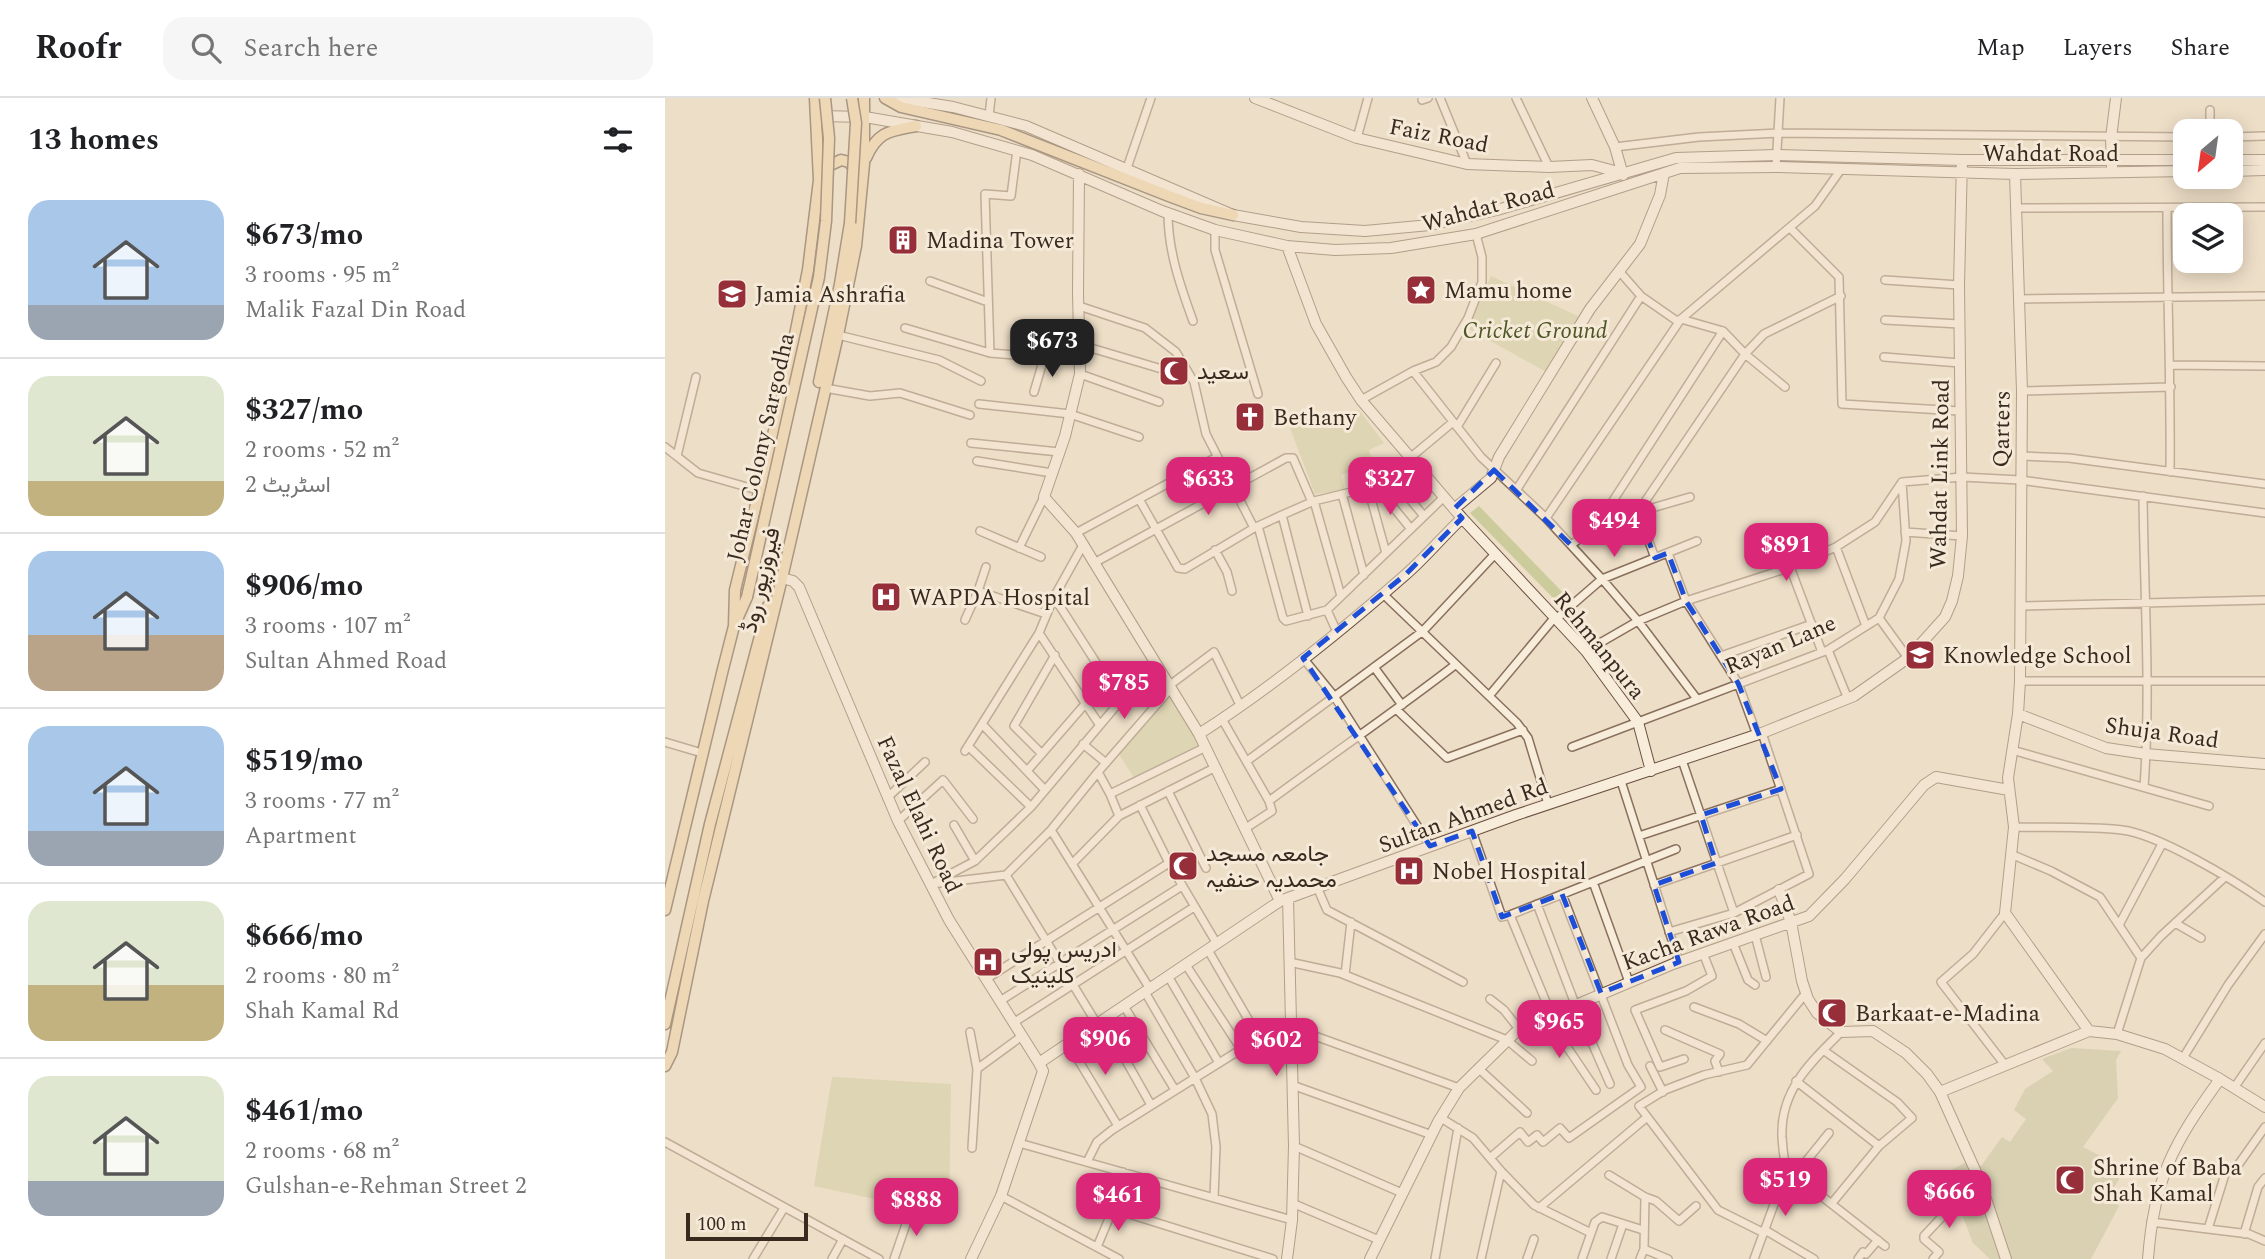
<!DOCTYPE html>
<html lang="en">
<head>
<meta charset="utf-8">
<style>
  :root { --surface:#fff; --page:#f6f6f6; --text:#202124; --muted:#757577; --line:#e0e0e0; --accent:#db2777 }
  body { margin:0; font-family:Spectral,Vazirmatn,serif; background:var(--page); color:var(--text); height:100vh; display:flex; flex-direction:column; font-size:26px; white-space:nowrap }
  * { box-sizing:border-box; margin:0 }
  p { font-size:23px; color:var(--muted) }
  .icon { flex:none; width:38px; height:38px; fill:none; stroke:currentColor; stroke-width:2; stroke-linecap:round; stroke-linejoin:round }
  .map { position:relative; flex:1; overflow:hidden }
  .details { display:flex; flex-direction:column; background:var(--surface); width:665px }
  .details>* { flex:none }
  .needle { width:46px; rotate:209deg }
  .tools { position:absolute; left:1508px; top:21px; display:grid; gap:14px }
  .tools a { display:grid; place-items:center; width:70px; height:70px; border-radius:14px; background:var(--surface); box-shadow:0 4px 18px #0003; font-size:35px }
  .scale { position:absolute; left:21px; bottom:18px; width:122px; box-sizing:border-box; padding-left:7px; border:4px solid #392a20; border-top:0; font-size:19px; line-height:24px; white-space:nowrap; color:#392a20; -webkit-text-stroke:5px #f5e9d7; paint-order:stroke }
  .price { position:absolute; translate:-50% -60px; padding:0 16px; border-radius:14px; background:var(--accent); color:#fff; font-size:23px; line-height:46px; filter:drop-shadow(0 2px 4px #0008) }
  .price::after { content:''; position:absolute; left:50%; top:42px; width:21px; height:16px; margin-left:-10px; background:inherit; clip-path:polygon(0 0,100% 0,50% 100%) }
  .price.active { background:#222; color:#fff }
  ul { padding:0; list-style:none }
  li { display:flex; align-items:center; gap:21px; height:175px; padding:0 28px }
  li+li { border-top:2px solid var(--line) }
  li span { display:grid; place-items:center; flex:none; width:196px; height:140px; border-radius:21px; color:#555 }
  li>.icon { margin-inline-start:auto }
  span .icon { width:84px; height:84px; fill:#fffc; stroke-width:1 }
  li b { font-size:30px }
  h2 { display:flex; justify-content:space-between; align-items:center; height:84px; padding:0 28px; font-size:30px }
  header { display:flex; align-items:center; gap:42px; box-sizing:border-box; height:98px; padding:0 35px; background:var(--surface); border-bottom:2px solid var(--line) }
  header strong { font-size:33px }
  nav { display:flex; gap:38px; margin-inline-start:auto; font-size:24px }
  .search { width:490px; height:63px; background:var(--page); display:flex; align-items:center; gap:18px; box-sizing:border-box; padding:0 24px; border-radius:21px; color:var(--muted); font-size:26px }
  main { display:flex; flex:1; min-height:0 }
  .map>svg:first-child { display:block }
  .green { fill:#cbcb9b }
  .cemetery { fill:#c0c19a }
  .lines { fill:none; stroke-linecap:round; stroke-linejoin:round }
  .street-casing { stroke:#89705d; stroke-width:10 }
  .secondary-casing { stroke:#6b5140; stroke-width:12 }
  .primary-casing { stroke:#573f31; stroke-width:13 }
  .street { stroke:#f8ecdb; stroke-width:7 }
  .secondary { stroke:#f8ecdb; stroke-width:10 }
  .primary { stroke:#efcfa1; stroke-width:10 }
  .primary-bridge-casing { stroke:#573f31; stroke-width:13; stroke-linecap:butt }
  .primary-bridge { stroke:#efcfa1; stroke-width:10 }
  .marked { fill:none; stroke:#1d4ed8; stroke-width:5; stroke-dasharray:14 9; stroke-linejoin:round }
  .labels { text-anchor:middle; stroke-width:6; stroke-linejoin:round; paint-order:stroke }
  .street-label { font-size:23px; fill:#392a20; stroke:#f5e9d7 }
  .poi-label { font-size:23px; fill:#392a20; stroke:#f5e9d7; text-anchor:start }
  .park-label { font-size:23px; font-style:italic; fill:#4e5527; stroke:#f5e9d7 }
</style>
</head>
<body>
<header>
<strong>Roofr</strong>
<div class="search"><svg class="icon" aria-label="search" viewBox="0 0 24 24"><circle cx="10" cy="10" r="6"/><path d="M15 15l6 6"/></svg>Search here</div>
<nav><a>Map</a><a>Layers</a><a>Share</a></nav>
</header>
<main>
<section class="details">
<h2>13 homes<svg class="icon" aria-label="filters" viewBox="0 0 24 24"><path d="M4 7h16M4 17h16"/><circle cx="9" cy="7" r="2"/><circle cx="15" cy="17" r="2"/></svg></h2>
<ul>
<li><span style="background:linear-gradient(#a9c7e8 75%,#9aa5b1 0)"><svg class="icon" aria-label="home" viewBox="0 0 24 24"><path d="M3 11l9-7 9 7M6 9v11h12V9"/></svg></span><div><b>$673/mo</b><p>3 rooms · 95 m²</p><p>Malik Fazal Din Road</p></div></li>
<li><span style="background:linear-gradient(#dfe7d0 75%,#c2b280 0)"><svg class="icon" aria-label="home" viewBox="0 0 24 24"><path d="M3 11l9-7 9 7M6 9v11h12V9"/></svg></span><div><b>$327/mo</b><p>2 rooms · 52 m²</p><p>اسٹریٹ 2</p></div></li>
<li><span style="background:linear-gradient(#a9c7e8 60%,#b9a48a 0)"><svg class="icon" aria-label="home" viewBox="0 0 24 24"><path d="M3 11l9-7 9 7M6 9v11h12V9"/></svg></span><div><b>$906/mo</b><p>3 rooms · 107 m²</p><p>Sultan Ahmed Road</p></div></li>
<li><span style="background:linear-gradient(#a9c7e8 75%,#9aa5b1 0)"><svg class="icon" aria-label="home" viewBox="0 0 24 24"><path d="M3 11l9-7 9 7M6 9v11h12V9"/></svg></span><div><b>$519/mo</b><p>3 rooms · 77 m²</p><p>Apartment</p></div></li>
<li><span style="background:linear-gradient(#dfe7d0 60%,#c2b280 0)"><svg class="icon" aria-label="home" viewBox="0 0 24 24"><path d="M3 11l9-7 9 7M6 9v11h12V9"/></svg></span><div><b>$666/mo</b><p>2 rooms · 80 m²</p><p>Shah Kamal Rd</p></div></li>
<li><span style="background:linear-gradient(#dfe7d0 75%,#9aa5b1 0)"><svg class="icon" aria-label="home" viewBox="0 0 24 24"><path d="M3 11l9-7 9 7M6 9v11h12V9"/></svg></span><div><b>$461/mo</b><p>2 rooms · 68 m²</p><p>Gulshan-e-Rehman Street 2</p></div></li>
</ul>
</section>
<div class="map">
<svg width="1600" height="1161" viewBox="0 0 1600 1161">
  <rect width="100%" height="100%" fill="#eddec7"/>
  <path class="green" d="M826,178L913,218L883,275L802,230Z
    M694,312L719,345L704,352L708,365L676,377L680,392L650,396L625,330Z
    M814,408L907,504L898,510L805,415Z
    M506,590L541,649L471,683L452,653Z
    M167,979L286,986L284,1117L149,1088Z"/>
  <path class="cemetery" d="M1406,950L1456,953L1451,962L1453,1000L1418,1049L1460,1071L1443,1100L1454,1108L1426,1161H1325L1308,1145L1281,1075L1303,1063L1316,1068L1337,1039L1345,1044L1361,1021L1349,1012L1360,991L1388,973L1377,961Z"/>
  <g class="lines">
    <g class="street-casing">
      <path id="street" d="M775,0L802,66
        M851,0L884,69
        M757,2L763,0
        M324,18L326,0
        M1545,33V12
        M1566,39L1600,38
        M692,40L703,0
        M950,49L1034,39L1114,35L1521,39
        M352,52L346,98L320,96L325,255L416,262
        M1111,69L1115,0
        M462,70L486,0
        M1351,110L1600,109
        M1502,110C1502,198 1506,286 1505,374
        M503,115C503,153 515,187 528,223
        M1125,130L1174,179L1177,306L1295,313
        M550,132V152L593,296
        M955,174L976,198
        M1220,182L1294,187
        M265,183L323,204
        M1354,201L1600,198
        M414,208L480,230L511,254L529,284L541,336L589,430
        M1220,222L1295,226
        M240,230L325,255
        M173,237L274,262L316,283
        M416,247L500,272
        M1219,259L1295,265
        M1506,267L1600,268
        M748,273L816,359L881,420L937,481L973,523L1032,601
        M415,276L494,304
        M160,290L205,298L235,295L305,317
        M1357,293L1506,289
        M369,294L379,260
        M696,302L748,273L771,264L786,249L803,220L817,184V159L811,136
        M314,306L405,316L474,339
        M792,329L831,265
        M306,345L394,354
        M0,349L33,375L96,393
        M12,358L31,279
        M1356,358L1404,360L1600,386
        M745,360L788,324
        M312,363L387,375
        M727,380L759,418
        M711,388L746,431
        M703,390L721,455
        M852,391L976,198L1012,223L1016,221L1058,233L1080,256L1120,289
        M677,396L699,477
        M1478,398C1479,494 1486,593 1479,689
        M474,401L513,470L520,471L589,430L617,417L649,403L711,388L751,367
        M649,403L676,498
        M617,417L643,518
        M881,420L1016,221L1150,108L1177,70
        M593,428L618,520L621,523L662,512L779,399
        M931,429L973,414L1080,256L1099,236L1176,198
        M315,433L376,459
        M1240,434L1297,438
        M411,435L552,359
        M906,447L931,429L1058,233
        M1171,449L1201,528
        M354,450L379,399
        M550,452L562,474L567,493
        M1003,455L1021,503L1073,585L1092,637
        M990,460L973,414L1025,399
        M429,465L621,360H628L647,404
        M1125,469L1157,554
        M313,493L381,516
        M718,496L852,625L863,640L883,706
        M389,499L455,602
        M1356,508L1600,502
        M662,512L672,534
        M892,520L937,481L1032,443
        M1214,520L1243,560
        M300,522L313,493L321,469
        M374,535L434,626
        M1163,552L1183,601
        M921,553L973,523L1021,503L1120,471L1171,449L1210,424L1237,384L1297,379L1355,382L1600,415
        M1056,558L1147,526
        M638,560L669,598L765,748
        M489,563L366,709L310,763L266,786L341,777L386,732L433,674L445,696L541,649
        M709,569L737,607
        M1355,583H1600
        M505,587L549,554L575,607
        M824,598L890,519
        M732,612L782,660L858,632
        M557,621L604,703C666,657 729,614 790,567
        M317,626L380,692
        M0,644L37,655
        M418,646L441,665
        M303,648L366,709
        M907,649L1163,552L1214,520L1234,481L1241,443L1237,384
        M1347,652L1544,708
        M300,653L374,535L389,499L418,447
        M377,656L349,628L390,557
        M1017,662L1069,815
        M582,663L758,533L830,456
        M362,673L421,605
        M433,674L506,590
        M956,683L1014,864
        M503,693L541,770
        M445,696L454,718
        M222,700L260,664
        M475,707L504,765L552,846
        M233,723L278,682L308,721
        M289,727L310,763
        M1349,729C1385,730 1422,728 1457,732C1493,736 1569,782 1600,804
        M581,730L607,713L604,703
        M386,732L485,891
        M807,733L837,819L845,817L896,940L931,992
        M974,738L1116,691
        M1348,757L1386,773L1435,799L1476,860
        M407,766L454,718L551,669
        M341,777L432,926
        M928,784L964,884
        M989,787L1132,737
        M652,789L662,812L798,884
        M872,806L910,906L945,986
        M1340,815L1308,856L1276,884L1340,967
        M845,817L1011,751
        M1510,825L1536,840
        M1454,827L1497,746
        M1004,834L1069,815L1144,776L1097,635
        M1090,837L1101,879
        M1068,845L1083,882L1090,887
        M624,864L675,875L842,942L867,963
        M521,867L576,951
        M680,877L686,824
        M503,878L554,965
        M321,881L504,765
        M480,894L530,980L547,1016L551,1049L549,1100
        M825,901L839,912L854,931
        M335,903L517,788
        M459,908L510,992
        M1029,909L1074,926L1102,943
        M438,922L486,1007
        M348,925L529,809
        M625,929L794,990
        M1000,932L1055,956L1050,963L1054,974
        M305,934L312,971L307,1050
        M1176,934C1146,964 1115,992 1117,1039C1118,1050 1118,1060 1122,1071L1220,1148
        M1452,936L1476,860L1496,838L1560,779
        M403,945L453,1028
        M1158,952L1232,1004L1247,1020L1214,1048L1167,1105
        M1518,960L1563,887L1600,836
        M1019,961L995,969L970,912L1021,893L1047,878L1038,855
        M985,968L998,994
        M813,970L862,1015
        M312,971L357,938
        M1131,983L1214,1048
        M627,987L767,1037
        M1569,990L1600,945
        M776,1020L808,1040L836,1073L869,1107L926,1135
        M0,1044L214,1161
        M354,1045L627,1122
        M629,1048L737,1095
        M825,1060L855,1034L863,1044L872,1037L878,1044L895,1030L904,1040L976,989L963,967L897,796
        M422,1064L432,1044L447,1032L594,940L543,852
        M1571,1070L1600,1029
        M944,1077L980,1099L979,1151L975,1161
        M1130,1077L1164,1035
        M336,1098L454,1161
        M980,1099L991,1103L1014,1123L1031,1108
        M627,1105L714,1142
        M874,1110L981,1020
        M448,1111L608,1161
        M1486,1124L1584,1136L1600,1143
        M1543,1131L1561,1073
        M1100,1132L1149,1161
        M1099,1135L1053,1112L974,1008L1000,992L1039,977L1082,967L1141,895
        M1579,1136L1593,1089L1600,1080
        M432,1149L448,1111L458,1074
        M979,1151L1003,1161
        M88,1161L119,1110
        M167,1161L178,1141
        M229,1161L247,1109
        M770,1161L793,1030
        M816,1161L836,1073
        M862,1161L869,1141
        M917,1161L930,1124L937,1119L978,1132
        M946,1161L958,1126
        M1089,1161L1122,1071
        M1193,1161L1198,1154L1201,1156L1213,1142
        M1268,1161L1274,1154L1259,1141V1138L1289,1106L1319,1095"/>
    </g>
    <g class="secondary-casing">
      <path id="secondary" d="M233,0L288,9L361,28L568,117L636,129L700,133L765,127L832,112L1011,60L1111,57L1297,62H1521
        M590,0L692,40L802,66L884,69L927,67L957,75
        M927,0L950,49L958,77
        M155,18L200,19L287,34L367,57L497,113L550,132L622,148L670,152L726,150L811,136L1015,70L1111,69L1350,76L1521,73
        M1566,62H1600
        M1447,69L1446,40L1451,0
        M1566,73L1600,72
        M414,76L413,195L415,276L400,338L379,399L411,435L534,636L615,803
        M1350,76L1357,293L1355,583L1353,616L1343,680L1349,729L1340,815L1424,933
        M622,148L651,226L681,279L696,302L797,420L921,553L973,624L986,673
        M789,411L826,380L834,359L925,211L975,146L995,97L999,75
        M117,480L128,483L134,489L233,723L284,822L374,965
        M1353,616L1441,650L1481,656L1600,666
        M534,636C606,590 675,534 739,478C760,460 777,439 797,420
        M1114,792L1126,824L1137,883L1143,901L1152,915L1176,934L1208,933L1241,955L1262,976L1275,994L1315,1083L1341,1161
        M1555,981L1600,1009
        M1275,994L1424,933L1452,936L1500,951L1555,981C1508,1046 1489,1080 1483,1161
        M306,1161L336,1098L378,973L374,965L615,803L851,717L1097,635L1189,598L1243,560L1280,519L1287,503L1293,478L1297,438L1294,187L1297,62
        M622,1161L627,1122L629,1048L623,800
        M705,1161L773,1024L794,990L854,931L1008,866L1144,818L1180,781L1259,687L1271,679L1344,692"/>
    </g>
    <g class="primary-casing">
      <path id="primary" d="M220,0L236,9L336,32L504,98L536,110L568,117
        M201,60C213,33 225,33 251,28
        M159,70L176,62L184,64L191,73
        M154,284L175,186L185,125
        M69,528L70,492L119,292L143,172L154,82L150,0
        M0,812L58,571L69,528L82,499
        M0,926L45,726L103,508
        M0,968L7,954L38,803L117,480L173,237L191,148L199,66V0"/>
    </g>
    <use href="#street" class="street"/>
    <use href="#secondary" class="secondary"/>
    <use href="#primary" class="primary"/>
    <g class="primary-bridge-casing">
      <path id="primary-bridge" d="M185,125L191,25L187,0
        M82,499L154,179L161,123L164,40L160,0"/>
    </g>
    <use href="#primary-bridge" class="primary-bridge"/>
  </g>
  <path d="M0 0H1600V1161H0ZM829,372L906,447L931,429L973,414L990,460L1003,455L1021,503L1073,585L1116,691L1036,717L1051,765L989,787L1014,864L936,895L897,796L837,819L807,733L765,748L638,560L740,477L797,420L789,411Z" fill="#eddec7" fill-opacity=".55" fill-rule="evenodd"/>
  <path class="marked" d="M829,372L906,447L931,429L973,414L990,460L1003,455L1021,503L1073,585L1116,691L1036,717L1051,765L989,787L1014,864L936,895L897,796L837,819L807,733L765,748L638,560L740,477L797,420L789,411Z"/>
  <defs>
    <g id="building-square" transform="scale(1.575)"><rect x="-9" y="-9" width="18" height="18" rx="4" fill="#962f39" stroke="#f5e9d7"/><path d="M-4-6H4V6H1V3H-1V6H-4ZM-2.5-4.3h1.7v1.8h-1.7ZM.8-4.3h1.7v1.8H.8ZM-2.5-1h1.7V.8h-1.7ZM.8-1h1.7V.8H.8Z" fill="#fff"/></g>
    <g id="sight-square" transform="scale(1.575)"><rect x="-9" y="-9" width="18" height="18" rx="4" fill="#962f39" stroke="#f5e9d7"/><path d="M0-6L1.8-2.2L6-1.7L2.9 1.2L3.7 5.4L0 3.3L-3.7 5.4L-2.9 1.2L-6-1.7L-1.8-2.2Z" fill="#fff"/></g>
    <g id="university-square" transform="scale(1.575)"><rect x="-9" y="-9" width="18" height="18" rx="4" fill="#962f39" stroke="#f5e9d7"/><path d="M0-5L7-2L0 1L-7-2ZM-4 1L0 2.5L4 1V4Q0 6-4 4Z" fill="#fff"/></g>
    <g id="mosque-square" transform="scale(1.575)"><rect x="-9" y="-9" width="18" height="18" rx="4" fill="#962f39" stroke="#f5e9d7"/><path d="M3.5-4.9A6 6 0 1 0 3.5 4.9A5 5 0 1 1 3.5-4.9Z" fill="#fff"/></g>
    <g id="church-square" transform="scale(1.575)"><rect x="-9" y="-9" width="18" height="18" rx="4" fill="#962f39" stroke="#f5e9d7"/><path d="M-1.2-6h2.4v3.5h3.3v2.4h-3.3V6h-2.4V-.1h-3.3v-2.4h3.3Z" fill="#fff"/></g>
    <g id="hospital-square" transform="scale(1.575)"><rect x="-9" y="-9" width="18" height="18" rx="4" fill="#962f39" stroke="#f5e9d7"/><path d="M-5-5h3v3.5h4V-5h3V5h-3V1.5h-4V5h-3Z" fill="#fff"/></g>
    <g id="school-square" transform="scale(1.575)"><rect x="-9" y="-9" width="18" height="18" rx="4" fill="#962f39" stroke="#f5e9d7"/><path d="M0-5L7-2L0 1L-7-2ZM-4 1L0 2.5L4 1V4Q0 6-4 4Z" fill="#fff"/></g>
  </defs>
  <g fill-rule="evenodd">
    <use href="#building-square" x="238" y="142"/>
    <use href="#sight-square" x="756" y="192"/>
    <use href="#university-square" x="67" y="196"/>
    <use href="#mosque-square" x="509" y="273"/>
    <use href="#church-square" x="585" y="319"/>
    <use href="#hospital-square" x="221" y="499"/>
    <use href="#school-square" x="1255" y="557"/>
    <use href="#mosque-square" x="518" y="768"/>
    <use href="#hospital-square" x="744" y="773"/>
    <use href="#hospital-square" x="323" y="864"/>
    <use href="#mosque-square" x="1167" y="915"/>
    <use href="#mosque-square" x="1405" y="1082"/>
  </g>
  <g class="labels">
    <g class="street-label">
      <text transform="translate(774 37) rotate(11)" y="8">Faiz Road</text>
      <text x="1386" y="63">Wahdat Road</text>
      <text transform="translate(823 108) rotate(-15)" y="8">Wahdat Road</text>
      <text transform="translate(1336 331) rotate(-89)" y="8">Qarters</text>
      <text transform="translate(95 349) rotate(-77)" y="8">Johar Colony Sargodha</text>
      <text transform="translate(1274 376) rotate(-89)" y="8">Wahdat Link Road</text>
      <text transform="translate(95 482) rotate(-77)" y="8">فیروزپور روڈ</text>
      <text transform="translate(1115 546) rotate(-23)" y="8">Rayan Lane</text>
      <text transform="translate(935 547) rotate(51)" y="8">Rehmanpura</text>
      <text transform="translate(1497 634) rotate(8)" y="8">Shuja Road</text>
      <text transform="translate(255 716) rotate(65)" y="8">Fazal Elahi Road</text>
      <text transform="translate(798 717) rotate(-20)" y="8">Sultan Ahmed Rd</text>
      <text transform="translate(1043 834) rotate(-20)" y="8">Kacha Rawa Road</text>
    </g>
    <g class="poi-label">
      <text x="261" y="150">Madina Tower</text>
      <text x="779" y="200">Mamu home</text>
      <text x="90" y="204">Jamia Ashrafia</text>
      <text x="532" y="281">سعید</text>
      <text x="608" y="327">Bethany</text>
      <text x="244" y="507">WAPDA Hospital</text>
      <text x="1278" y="565">Knowledge School</text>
      <text x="541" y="763">جامعہ مسجد<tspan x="541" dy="26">محمدیہ حنفیہ</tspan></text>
      <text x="767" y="781">Nobel Hospital</text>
      <text x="346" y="859">ادریس پولی<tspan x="346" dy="26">کلینیک</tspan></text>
      <text x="1190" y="923">Barkaat-e-Madina</text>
      <text x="1428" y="1077">Shrine of Baba<tspan x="1428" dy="26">Shah Kamal</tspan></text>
    </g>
    <g class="park-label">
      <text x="870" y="240">Cricket Ground</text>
    </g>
  </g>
</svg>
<div class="tools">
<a><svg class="needle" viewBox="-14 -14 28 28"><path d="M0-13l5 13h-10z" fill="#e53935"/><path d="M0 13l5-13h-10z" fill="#757577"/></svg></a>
<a><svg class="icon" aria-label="layers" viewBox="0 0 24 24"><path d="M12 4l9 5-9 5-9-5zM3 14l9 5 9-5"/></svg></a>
</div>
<div class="scale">100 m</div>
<b class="price active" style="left:387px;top:281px">$673</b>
<b class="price" style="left:543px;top:419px">$633</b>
<b class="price" style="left:725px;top:419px">$327</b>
<b class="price" style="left:949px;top:461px">$494</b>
<b class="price" style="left:1121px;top:485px">$891</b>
<b class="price" style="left:459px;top:623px">$785</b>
<b class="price" style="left:894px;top:962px">$965</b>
<b class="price" style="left:440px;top:979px">$906</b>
<b class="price" style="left:611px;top:980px">$602</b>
<b class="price" style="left:1120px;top:1120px">$519</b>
<b class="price" style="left:1284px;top:1132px">$666</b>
<b class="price" style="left:453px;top:1135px">$461</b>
<b class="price" style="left:251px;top:1140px">$888</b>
</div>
</main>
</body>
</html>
